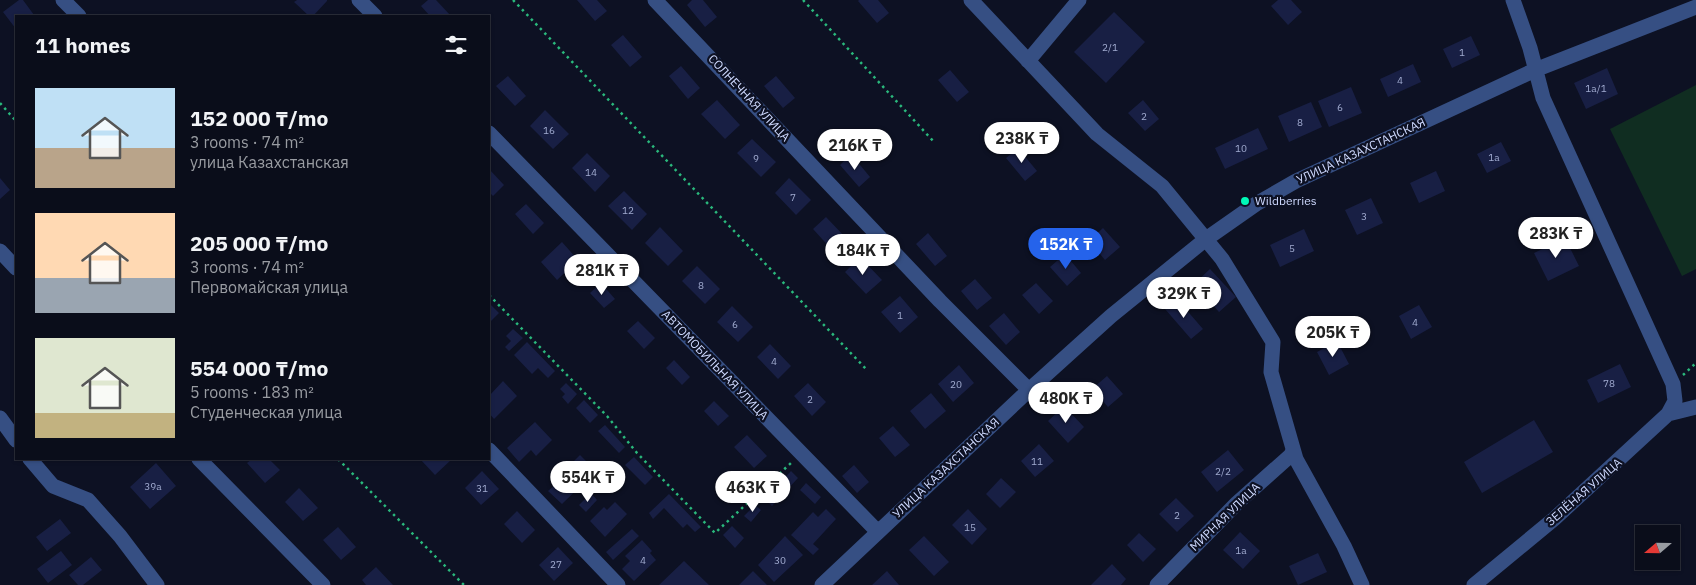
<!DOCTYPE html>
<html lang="en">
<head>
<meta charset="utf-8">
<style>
  :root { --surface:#0a0d1a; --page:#131623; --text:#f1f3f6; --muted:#999ca2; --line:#2a2d39; --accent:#2563eb }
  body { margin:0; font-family:"IBM Plex Sans",sans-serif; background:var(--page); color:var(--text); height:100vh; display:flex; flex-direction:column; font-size:19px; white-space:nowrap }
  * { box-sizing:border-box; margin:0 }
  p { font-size:16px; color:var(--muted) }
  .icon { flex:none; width:28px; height:28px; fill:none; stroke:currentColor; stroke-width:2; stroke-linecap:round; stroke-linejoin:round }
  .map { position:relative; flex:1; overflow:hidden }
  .side { position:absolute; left:15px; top:15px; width:475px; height:445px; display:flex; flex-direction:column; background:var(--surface); border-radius:0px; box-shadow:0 1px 4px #0004,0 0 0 1px var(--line) }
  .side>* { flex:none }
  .needle { width:32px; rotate:250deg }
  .fabs { position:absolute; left:1635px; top:525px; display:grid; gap:10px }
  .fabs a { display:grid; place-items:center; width:45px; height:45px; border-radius:0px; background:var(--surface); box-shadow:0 1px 4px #0004,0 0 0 1px var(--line); font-size:25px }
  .price { position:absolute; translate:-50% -42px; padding:0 11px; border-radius:18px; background:#fff; color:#222; font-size:16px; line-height:32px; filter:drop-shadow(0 1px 2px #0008) }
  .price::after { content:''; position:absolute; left:50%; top:30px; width:15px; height:11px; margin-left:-8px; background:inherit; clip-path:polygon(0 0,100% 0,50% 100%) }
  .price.on { background:var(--accent); color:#fff }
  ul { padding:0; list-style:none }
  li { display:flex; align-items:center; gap:15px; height:125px; padding:0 20px }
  li span { display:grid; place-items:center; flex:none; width:140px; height:100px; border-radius:0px; color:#555 }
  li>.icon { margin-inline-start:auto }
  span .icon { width:60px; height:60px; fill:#fffc; stroke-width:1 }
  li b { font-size:21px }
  h2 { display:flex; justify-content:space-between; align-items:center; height:60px; padding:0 20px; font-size:21px }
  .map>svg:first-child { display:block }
  .green { fill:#102d21 }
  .building { fill:#181f44 }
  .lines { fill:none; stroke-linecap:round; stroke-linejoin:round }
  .path { stroke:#2ab87c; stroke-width:2.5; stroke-dasharray:2.5 4; stroke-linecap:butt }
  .minor { stroke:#364f83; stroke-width:15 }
  .poi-dot { fill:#00fab8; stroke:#0d1123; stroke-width:2 }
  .labels { text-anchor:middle; stroke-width:4.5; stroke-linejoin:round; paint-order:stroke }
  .number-label { font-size:10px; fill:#a1abd0 }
  .street-label { font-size:12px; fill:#cfdaff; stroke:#0d1123 }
  .poi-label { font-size:12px; fill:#cfdaff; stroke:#0d1123; text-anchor:start }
</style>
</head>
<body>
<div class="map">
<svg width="1696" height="585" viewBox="0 0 1696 585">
  <rect width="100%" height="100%" fill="#0d1123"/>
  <path class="green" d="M1696,85V269L1682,276L1610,129Z"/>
  <path class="building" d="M19,0H23L34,15L16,16V29L3,12Z
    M297,0H327V1L313,16H309L294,2Z
    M428,0H436L451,16H430L421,6Z
    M577,0H597L607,11L595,21Z
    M692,0H703L717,17L705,27L687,5Z
    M859,0H878L889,13L877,23L858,1Z
    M1278,0H1291L1302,12L1288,25L1271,6Z
    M1114,12L1145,42L1106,83L1074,52Z
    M623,35L642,57L630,67L611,45Z
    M1471,36L1480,55L1452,68L1443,49Z
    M1413,64L1421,82L1388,97L1380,79Z
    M681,66L700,88L688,99L669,76Z
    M1607,68L1618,94L1586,109L1574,83Z
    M950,70L969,92L957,102L938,80Z
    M508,76L526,96L515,106L496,86Z
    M776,76L795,98L783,108L764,86Z
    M1351,87L1362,113L1329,127L1318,101Z
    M717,100L740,125L725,139L701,114Z
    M1143,100L1159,119L1145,131L1128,113Z
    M1311,102L1322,127L1289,142L1278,116Z
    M545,110L569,134L553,149L530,126Z
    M1258,128L1268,149L1225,169L1215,148Z
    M752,139L776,162L761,177L737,153Z
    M1501,142L1511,161L1487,173L1477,154Z
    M1018,148L1037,171L1025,181L1006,158Z
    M587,153L610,176L595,192L572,168Z
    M851,154L870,177L859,187L840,165Z
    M489,169L504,185L493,196L489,192Z
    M1436,171L1445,191L1419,203L1410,183Z
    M0,178L10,190L0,199Z
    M789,178L811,200L796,215L775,193Z
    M624,191L647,214L632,230L608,206Z
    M1371,198L1383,223L1357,235L1345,210Z
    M526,204L544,223L533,234L515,214Z
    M826,217L847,239L833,251L813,229Z
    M660,227L683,251L668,266L645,243Z
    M1103,228L1120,247L1105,260L1089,241Z
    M1304,229L1314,251L1280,267L1270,245Z
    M928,233L947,256L935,266L916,244Z
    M1565,238L1579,266L1548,281L1534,253Z
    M562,242L578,260L557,280L541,262Z
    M1065,254L1081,273L1067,286L1050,267Z
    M860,257L882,280L866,294L845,272Z
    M697,266L720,289L705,304L682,281Z
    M1210,269L1236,297L1219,312L1194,284Z
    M975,279L992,298L977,310L961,291Z
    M601,283L615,299L604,308L590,293Z
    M1036,283L1053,301L1039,314L1022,295Z
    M900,296L918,317L900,333L881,312Z
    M1177,299L1203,329L1191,339L1165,309Z
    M489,303L499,313L491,321L489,319Z
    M1419,305L1432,327L1411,339L1399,316Z
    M732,306L753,327L738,342L717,322Z
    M1004,313L1020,332L1006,345L989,326Z
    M638,321L655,338L644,349L627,331Z
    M513,329L523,338L509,351L505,347L511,341L506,336Z
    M1337,341L1349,364L1329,375L1317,352Z
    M527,342L555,371L548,378L538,368L532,374L514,355Z
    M770,344L791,366L778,379L757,357Z
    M674,360L690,377L682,385L666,368Z
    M1620,364L1631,387L1598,403L1587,380Z
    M959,365L974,383L953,402L938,384Z
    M1107,376L1123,394L1108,407L1092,389Z
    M503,381L517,396L494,419L489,413V396Z
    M566,383L577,394L568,404L562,397L565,394L560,389Z
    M808,383L826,402L812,416L794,396Z
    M931,393L946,411L925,429L910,411Z
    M584,400L598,415L590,423L576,408Z
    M714,401L729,416L718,426L704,411Z
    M1064,406L1084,427L1068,443L1048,421Z
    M1534,420L1553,452L1482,493L1464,462Z
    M535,422L552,440L536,456L531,450L519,462L507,448Z
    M605,425L625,447L619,453L598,431Z
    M893,426L910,445L895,457L879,438Z
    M747,435L767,456L754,468L734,447Z
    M1039,444L1054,461L1035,477L1021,461Z
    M1228,450L1244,470L1217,492L1201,472Z
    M580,455L596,471L562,504L548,491L556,484L554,481Z
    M634,457L653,477L645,485L625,465Z
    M252,459H269L280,470L265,483L247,463Z
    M420,459H452L435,475Z
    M156,463L176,486L150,509L130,487Z
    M854,465L869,482L857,493L842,476Z
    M482,471L499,489L481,505L465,488Z
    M791,471L798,478L772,506L765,499Z
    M1001,478L1016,492L1000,508L986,494Z
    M806,483L821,497L815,504L800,490Z
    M299,488L318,508L303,521L285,502Z
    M591,493L597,500L586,512L579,505Z
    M669,494L701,527L695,532L687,524L683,528L664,508L653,519L649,513Z
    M1176,498L1194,516L1177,532L1159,514Z
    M615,502L627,514L605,537L590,521L604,507L607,510Z
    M755,505L761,510L751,522L744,516Z
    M826,509L836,519L813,544L819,549L813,555L791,535L813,512L818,517Z
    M968,509L987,529L972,545L952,525Z
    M517,511L535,530L522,543L504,524Z
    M60,519L71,533L47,551L36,537Z
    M732,526L744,538L735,548L723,535Z
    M338,527L356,547L341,560L323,540Z
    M632,529L639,536L613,560L606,552Z
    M1240,532L1260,551L1243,569L1223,550Z
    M1139,533L1156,549L1143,562L1127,545Z
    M785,536L803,555L774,582L758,565Z
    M924,536L949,562L934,576L909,550Z
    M642,540L652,551L650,553L656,560L634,581L622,569L630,561L625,556Z
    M558,547L573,563L554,581L539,565Z
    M61,551L72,565L48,583L37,569Z
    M1318,553L1327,572L1298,585L1289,566Z
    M91,557L102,570L83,585H78L69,575Z
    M684,561L709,585H659Z
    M1112,564L1126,579L1121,585H1091Z
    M376,567L393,585H366L362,580Z
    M753,571L767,585H739Z
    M887,571L899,585H872Z"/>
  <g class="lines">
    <path class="path" d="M513,0L867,370
      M803,0L935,143
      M0,103L16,121
      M489,295L607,416L637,453L715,533L791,463
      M1683,375L1696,363
      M338,459L464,585"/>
    <path class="minor" d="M63,0L79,16
      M359,0L375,16
      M655,0L940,301L1029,390
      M971,0L1097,134L1162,186L1222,259L1273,342L1271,372L1296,459L1344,546L1362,585
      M1513,0L1530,48L1543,98L1673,384L1675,401L1668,414
      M1028,61L1079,0
      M489,133L878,532
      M0,251L16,268
      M0,418L16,440
      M489,450L618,585
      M30,459L53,486L88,500L120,536L157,585
      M199,459L323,585
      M822,585L1029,390L1111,316L1206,239L1256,204L1296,181L1535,70L1696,7
      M1157,585L1237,503L1291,455L1293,450
      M1474,585L1554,519L1668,414L1696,407"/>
  </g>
  <circle class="poi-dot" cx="1245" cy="201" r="5"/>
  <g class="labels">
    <g class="number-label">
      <text x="1110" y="51">2/1</text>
      <text x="1462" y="56">1</text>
      <text x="1400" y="84">4</text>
      <text x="1596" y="92">1а/1</text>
      <text x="1340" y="111">6</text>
      <text x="1144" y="120">2</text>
      <text x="1300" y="126">8</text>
      <text x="549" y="134">16</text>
      <text x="1241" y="152">10</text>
      <text x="1494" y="161">1а</text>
      <text x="756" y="162">9</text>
      <text x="591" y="176">14</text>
      <text x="793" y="201">7</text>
      <text x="628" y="214">12</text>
      <text x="1364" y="220">3</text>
      <text x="1292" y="252">5</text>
      <text x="701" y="289">8</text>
      <text x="900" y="319">1</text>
      <text x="1415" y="326">4</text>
      <text x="735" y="328">6</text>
      <text x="774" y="365">4</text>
      <text x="1609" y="387">78</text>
      <text x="956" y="388">20</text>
      <text x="810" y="403">2</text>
      <text x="1037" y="465">11</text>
      <text x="1223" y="475">2/2</text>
      <text x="153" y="490">39а</text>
      <text x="482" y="492">31</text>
      <text x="1177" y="519">2</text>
      <text x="970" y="531">15</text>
      <text x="1241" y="554">1а</text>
      <text x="643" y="564">4</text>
      <text x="780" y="564">30</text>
      <text x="556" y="568">27</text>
    </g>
    <g class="street-label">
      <text transform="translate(749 98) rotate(47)" y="4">СОЛНЕЧНАЯ УЛИЦА</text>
      <text transform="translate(1361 151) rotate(-25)" y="4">УЛИЦА КАЗАХСТАНСКАЯ</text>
      <text transform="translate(715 365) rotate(46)" y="4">АВТОМОБИЛЬНАЯ УЛИЦА</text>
      <text transform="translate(946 468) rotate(-43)" y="4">УЛИЦА КАЗАХСТАНСКАЯ</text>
      <text transform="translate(1584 492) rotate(-41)" y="4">ЗЕЛЁНАЯ УЛИЦА</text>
      <text transform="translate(1225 517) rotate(-44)" y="4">МИРНАЯ УЛИЦА</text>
    </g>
    <g class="poi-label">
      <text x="1255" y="205">Wildberries</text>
    </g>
  </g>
</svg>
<div class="fabs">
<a><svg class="needle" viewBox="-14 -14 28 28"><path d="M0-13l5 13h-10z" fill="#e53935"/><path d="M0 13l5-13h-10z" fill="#999ca2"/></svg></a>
</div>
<b class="price" style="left:1022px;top:164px">238K ₸</b>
<b class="price" style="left:855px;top:171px">216K ₸</b>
<b class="price" style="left:1556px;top:259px">283K ₸</b>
<b class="price on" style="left:1066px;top:270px">152K ₸</b>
<b class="price" style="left:863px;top:276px">184K ₸</b>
<b class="price" style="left:602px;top:296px">281K ₸</b>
<b class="price" style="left:1184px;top:319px">329K ₸</b>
<b class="price" style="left:1333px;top:358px">205K ₸</b>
<b class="price" style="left:1066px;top:424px">480K ₸</b>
<b class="price" style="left:588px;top:503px">554K ₸</b>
<b class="price" style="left:753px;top:513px">463K ₸</b>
<section class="side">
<h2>11 homes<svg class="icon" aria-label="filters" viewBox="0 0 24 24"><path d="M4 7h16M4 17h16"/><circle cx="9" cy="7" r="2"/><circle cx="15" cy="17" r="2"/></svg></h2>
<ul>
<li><span style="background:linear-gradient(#bfe0f5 60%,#b9a48a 0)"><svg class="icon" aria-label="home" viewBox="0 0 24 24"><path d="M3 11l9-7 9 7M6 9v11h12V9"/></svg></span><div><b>152 000 ₸/mo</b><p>3 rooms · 74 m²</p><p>улица Казахстанская</p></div></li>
<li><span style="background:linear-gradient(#ffd9b3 65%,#9aa5b1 0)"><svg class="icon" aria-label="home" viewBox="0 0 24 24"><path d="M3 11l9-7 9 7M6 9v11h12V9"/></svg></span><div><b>205 000 ₸/mo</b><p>3 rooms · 74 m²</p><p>Первомайская улица</p></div></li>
<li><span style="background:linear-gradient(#dfe7d0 75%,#c2b280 0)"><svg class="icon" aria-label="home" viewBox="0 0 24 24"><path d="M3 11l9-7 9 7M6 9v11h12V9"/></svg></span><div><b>554 000 ₸/mo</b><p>5 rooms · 183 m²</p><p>Студенческая улица</p></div></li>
</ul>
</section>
</div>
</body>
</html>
